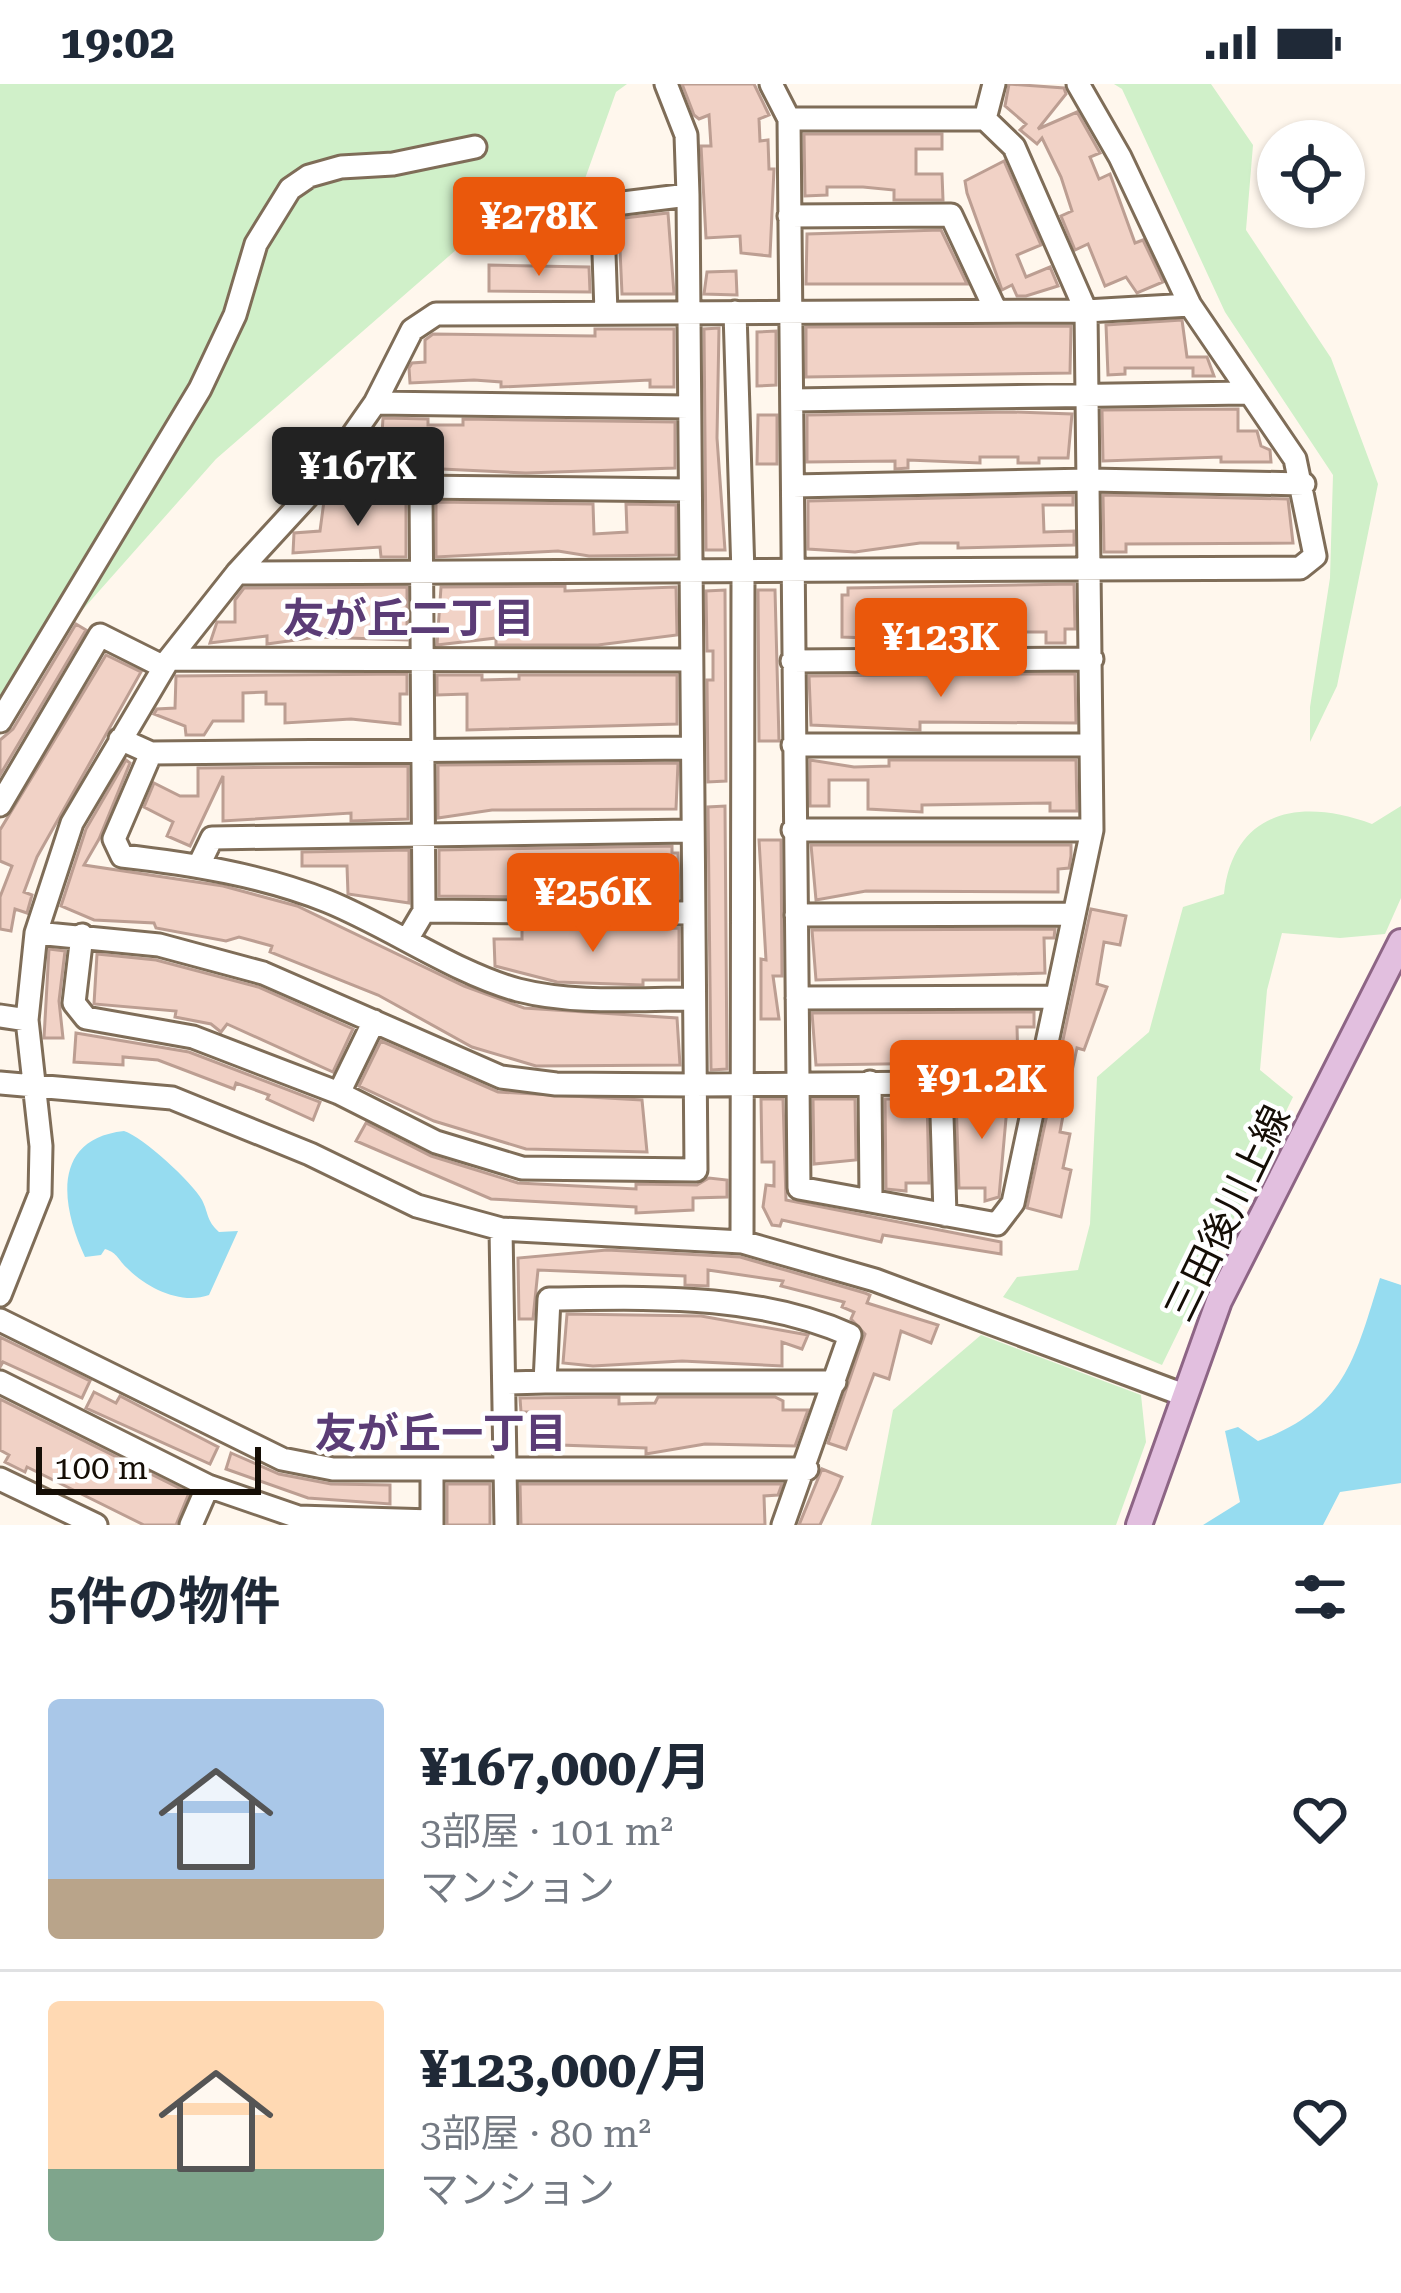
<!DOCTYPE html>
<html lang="ja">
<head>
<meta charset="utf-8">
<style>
  :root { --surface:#fff; --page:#f2f2f3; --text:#1f2937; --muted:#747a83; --line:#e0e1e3; --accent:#ea580c }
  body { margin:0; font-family:"Roboto Serif","Noto Sans JP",serif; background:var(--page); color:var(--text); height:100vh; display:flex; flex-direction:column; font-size:45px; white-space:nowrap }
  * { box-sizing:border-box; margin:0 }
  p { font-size:39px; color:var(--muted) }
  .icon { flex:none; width:66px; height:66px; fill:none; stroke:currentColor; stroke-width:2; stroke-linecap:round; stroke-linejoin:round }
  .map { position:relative; height:1441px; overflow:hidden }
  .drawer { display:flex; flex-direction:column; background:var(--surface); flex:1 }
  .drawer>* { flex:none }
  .tools { position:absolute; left:1257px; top:36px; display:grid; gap:24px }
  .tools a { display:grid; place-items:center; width:108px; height:108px; border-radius:50%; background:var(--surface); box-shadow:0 3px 9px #0004; font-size:60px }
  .scale { position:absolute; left:36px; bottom:30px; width:225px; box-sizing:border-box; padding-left:12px; border:6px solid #150e06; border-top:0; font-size:33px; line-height:42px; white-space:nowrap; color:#150e06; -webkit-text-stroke:9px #fff; paint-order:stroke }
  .price { position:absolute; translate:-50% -102px; padding:0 27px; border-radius:12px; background:var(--accent); color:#fff; font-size:39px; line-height:78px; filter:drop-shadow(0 3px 6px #0008) }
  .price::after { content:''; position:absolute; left:50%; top:72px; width:36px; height:27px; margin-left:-18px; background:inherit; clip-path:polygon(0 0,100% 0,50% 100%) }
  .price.selected { background:#222; color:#fff }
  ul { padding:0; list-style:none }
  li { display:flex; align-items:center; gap:36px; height:300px; padding:0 48px }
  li+li { border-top:3px solid var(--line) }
  li span { display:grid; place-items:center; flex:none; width:336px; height:240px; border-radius:12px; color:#555 }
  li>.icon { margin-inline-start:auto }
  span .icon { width:144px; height:144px; fill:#fffc; stroke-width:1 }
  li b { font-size:51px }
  h2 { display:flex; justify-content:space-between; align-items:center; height:144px; padding:0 48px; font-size:51px }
  .status { display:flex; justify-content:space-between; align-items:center; height:84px; padding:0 60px; background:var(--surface); direction:ltr }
  .status svg { height:33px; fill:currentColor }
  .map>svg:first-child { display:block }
  .green { fill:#d0f0c9 }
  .water { fill:#96dcf0 }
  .building { fill:#f1d2c6; stroke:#bc9e92; stroke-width:3 }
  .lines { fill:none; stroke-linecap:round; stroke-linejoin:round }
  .minor-casing { stroke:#7f6d58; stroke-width:27 }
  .major-casing { stroke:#8d6585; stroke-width:30 }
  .minor { stroke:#fff; stroke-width:21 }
  .major { stroke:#e2bfdf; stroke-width:24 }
  .labels { text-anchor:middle; stroke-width:9; stroke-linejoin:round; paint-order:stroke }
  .street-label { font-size:39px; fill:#150e06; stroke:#fff }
  .neighbourhood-label { font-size:42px; font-weight:bold; fill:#5b3c76; stroke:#fff }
</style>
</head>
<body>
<div class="status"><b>19:02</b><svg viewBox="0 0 49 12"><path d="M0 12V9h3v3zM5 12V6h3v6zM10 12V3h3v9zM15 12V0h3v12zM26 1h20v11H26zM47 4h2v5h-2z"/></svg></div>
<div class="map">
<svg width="1401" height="1441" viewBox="0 0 1401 1441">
  <rect width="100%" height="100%" fill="#fff7ed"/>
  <path class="green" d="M0,0H627L616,8L572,131L464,159L216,375L0,619Z
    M1114,0H1211L1253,61L1246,146L1331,274L1378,400L1337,602L1310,658V623L1330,494L1333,391L1225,228L1122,5Z
    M1401,722V814L1385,850L1340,854L1282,849L1267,906L1260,986L1293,1013L1162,1281L1003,1213L1017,1193L1078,1186L1090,1140L1097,993L1149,948L1183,823L1224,810C1234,725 1302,714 1372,740Z
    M981,1251L1141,1311L1146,1358L1116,1441H871L893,1326Z"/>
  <path class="water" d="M124,1047C143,1053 192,1098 202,1116C209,1130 206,1136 219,1148L238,1147L209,1211C182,1221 148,1205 127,1184C118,1176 118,1169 105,1165L101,1171L85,1173C61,1122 51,1055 124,1047Z
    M1380,1194L1401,1201V1399L1340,1408L1323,1441H1203L1240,1418L1225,1347L1238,1343L1258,1357C1345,1326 1355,1274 1380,1194Z"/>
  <path class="building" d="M682,0H754L769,31L759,35L760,57L768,56L769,85H774L770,172L741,169L740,152L706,154L701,62H711L709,31L699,35L694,31Z
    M1009,0L1064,4L1066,10L1038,45L1077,28L1100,69L1090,73L1099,95L1110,90L1135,159L1143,156L1163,198L1137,209L1126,193L1105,202L1088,160L1075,166L1061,132L1072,127L1061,93L1042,54L1037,60L1020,46L1026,40L1005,22Z
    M804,50H942V65H916V90H942L943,116H894V106L863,103H827V111L805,112Z
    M1004,77L1041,161L1017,171L1026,193L1050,183L1058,202L1026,212H1017L1012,201L1002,206L967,109L965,97Z
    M668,129L674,210H622L619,143L624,134Z
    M941,146L967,200H806L807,150Z
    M489,181L589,183L590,208L489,207Z
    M736,187L737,211L704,210L707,188Z
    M1182,236L1187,273H1207L1214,292H1193V284H1125V290L1108,291L1106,241Z
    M1071,242L1070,289L806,293V243Z
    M719,244L717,354L725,466H706L704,245Z
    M595,245H674V303H650V296L501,303V298L474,296L410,299L409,284L412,279L425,278V256L433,250L595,252Z
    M776,247V301L757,302V248Z
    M1238,325V347H1257L1261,362L1270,366L1271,378H1221V373L1103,377L1102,326Z
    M1014,328L1072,330L1068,374H1039V379H1018V373H980V379L908,376V384L895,385V377L807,378V331Z
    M758,331H777V380H757Z
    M383,334L428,335V341H463V335L675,338V384L526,389L358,381L361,365H381Z
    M1073,411V421H1043L1044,448L1074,447V461L958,464V459H920L855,468L808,465V417Z
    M1103,411L1288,415L1293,459L1126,460V468H1104Z
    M324,417L406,418V473H381L380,463L293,469L294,449L320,447Z
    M436,418L593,420L594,450L627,448L626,420L676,421V471L589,472L558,467L436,473Z
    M1074,500L1075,545H1065V559H1046V548H1013V556L972,558L842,553V511H848V504Z
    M565,502V507L676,503L677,551L598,561H496V554L437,561L441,503Z
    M407,503V556L317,553L267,560V552L210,559L217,538H235V516L244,504Z
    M725,506L726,697L708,698L707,596H713V567H707L706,507Z
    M758,506H775L779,657H759Z
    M76,540L86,546L0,691V656L13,645Z
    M106,571L141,588L37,773L24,808L32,811L27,829L15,825L11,847L0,845V813L12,782L0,777V746Z
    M407,590V610H400V640L351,635L285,639V620H266V608L243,609V637H213L204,651H186L185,642L154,630L157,625L175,624L176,592Z
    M1019,590H1075L1076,639L920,638V646L811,641L809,592Z
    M437,591H482V596L519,595V591H677V640L467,646V610L437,611Z
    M126,676L130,679L99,755L84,781L223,802L297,822L464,902L524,924L677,934L680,981L536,982L472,963L378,911L270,868L272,862L239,853L226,857L156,844L154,839L94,836L61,822L86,745Z
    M810,676L854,683L889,682V676H1076L1077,727H1050V719L922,721V728L868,725V696H829V722H810Z
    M678,679L676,725L492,726L438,734V681Z
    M408,682V735L351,737V729L223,737V692L190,762L167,752L173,738L144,723L154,699L180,712H198V684Z
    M725,722L727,985L711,986L708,723Z
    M759,756H781L782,892H773L779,935H761V875L766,876Z
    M811,761H1071V772L1069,784L1058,785V808L866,807L816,816Z
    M672,762V769H678L679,814L621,812V806L545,813L439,812V766Z
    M409,766V819L348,810L347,782H302V768Z
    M1091,825L1126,832L1120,861L1104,858L1097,900L1107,903L1084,966L1077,964L1067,1010L1060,1048L1070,1050L1063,1084L1071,1086L1061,1133L1027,1124Z
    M679,844V896H643V901L557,898L495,882L494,855H522V845Z
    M1055,845L1054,854H1044L1045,889L816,896L812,846Z
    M49,865L65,867L59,917L63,954H44Z
    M97,870L156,876L258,903L353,945L333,988L227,940L221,948L211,940L175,933L176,927L94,920Z
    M1034,928V943H1017L1018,978L816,981L812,929Z
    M76,949L189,968L320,1018L313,1036L267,1015L269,1011L236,999L234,1005L158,976L123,973V981L74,978Z
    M381,957L498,1008L642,1016L647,1068L526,1065L434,1037L359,1002Z
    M1018,1013V1023H1007L999,1113L985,1117V1104H959L956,1014Z
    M761,1015H783L786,1116L1001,1158V1170L883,1151L881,1158L782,1136L780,1142L772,1141L763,1123L766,1101L774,1102V1078H762Z
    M813,1015H855L856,1076L814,1080Z
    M885,1015H927L929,1099H906V1107L886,1105Z
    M366,1039L431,1072L518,1099L636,1105V1100L697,1101L709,1094L727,1096V1113L693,1114V1126L636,1129V1123L491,1115L356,1057Z
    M607,1166L740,1173L865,1209L870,1211L867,1219L938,1241L931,1259L901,1247L889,1295L874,1290L846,1365L828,1359L865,1250L851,1235L854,1228L842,1223L844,1218L781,1202L783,1197L708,1186V1202L685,1201V1192L538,1186L533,1235H519L518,1174Z
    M567,1230L701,1232L808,1251L802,1265L782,1258V1282L682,1277L593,1282L563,1279Z
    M0,1253L90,1297L82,1314L3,1278L0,1283Z
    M94,1308L116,1319L120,1312L218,1363L210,1380L86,1324Z
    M619,1313V1320L655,1319L658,1313H775L783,1317V1326H808L795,1362L705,1360L646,1370V1364L530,1360V1328H521L520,1314Z
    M0,1315L189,1409L176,1441H144L27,1383L25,1388L5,1378L9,1371L0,1366Z
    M231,1369L279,1390L331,1400L390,1401V1420L308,1414L226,1385Z
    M822,1385L842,1393L837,1405L820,1441H799Z
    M447,1400H490V1441H447Z
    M520,1400H782L778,1411L764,1412L765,1441H521Z"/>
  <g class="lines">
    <g class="minor-casing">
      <path id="minor" d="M771,0L789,35L799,1104L997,1140L1013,1119L1092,746L1086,227L1014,63L985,35H789
        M985,35L994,0
        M789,132L951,131L995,225
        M735,228L743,490L742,1158
        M606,229L603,140L615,120L688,111
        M792,316L1245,309
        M375,319L689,323
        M317,402L688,406
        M793,402L1089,396L1304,400
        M237,489L1300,484L1315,472L1295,375L1190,221L1120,73L1078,0
        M169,575L691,576
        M792,577L1092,575
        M0,637L200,305L235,231L256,160L290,105L309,92L341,83L393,80L475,63
        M120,655L151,669L691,664
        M793,661H1091
        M151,669L114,755L122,772C192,780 261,791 327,817C389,842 455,889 518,906C573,920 634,915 691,915
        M0,721L100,551L164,583
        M793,746H1092
        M199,781L212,754L690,747
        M424,827L691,829
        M796,831L1072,830
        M36,849L72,739L169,575L237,489L317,402L375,319L412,246L436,230L1086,227L1190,221
        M82,851L74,919L86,934L193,953L339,1009L436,1058L522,1084L696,1086L688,111L686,51L666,0
        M408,854L424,827L421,407
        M797,914L1055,913
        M0,932L27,936
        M870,998L871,1116
        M941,998L945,1131
        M0,999L172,1014L310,1070L417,1122L501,1145L742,1158L875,1196L1184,1311
        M339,1009L374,937
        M501,1145L506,1441
        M0,1211L40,1110L41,1062L27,936L36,849L159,861L263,889L501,993L556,1000L694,1001L1036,998
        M0,1236L282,1375L333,1385H807
        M0,1298L208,1402L298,1433L432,1437
        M545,1298H835
        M505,1299L545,1298L549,1215C649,1214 756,1209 850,1251L783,1441
        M432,1386V1441
        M0,1395L96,1441
        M191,1441L208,1402"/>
    </g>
    <g class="major-casing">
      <path id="major" d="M1139,1441L1219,1217L1401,858"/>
    </g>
    <use href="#minor" class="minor"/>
    <use href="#major" class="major"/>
  </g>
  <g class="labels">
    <g class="street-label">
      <text transform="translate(1227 1129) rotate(-64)" y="14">三田後川上線</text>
    </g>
    <g class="neighbourhood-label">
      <text x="409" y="549">友が丘二丁目</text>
      <text x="441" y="1364">友が丘一丁目</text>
    </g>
  </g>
</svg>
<div class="tools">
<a><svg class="icon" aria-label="locate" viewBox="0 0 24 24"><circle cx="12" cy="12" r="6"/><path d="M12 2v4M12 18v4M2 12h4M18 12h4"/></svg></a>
</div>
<div class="scale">100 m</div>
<b class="price" style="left:539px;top:195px">¥278K</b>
<b class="price selected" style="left:358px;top:445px">¥167K</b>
<b class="price" style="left:941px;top:616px">¥123K</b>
<b class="price" style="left:593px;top:871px">¥256K</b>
<b class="price" style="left:982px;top:1058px">¥91.2K</b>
</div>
<section class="drawer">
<h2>5件の物件<svg class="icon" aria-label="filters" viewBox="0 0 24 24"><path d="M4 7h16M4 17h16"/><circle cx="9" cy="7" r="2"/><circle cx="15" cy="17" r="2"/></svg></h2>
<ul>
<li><span style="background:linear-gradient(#a9c7e8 75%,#b9a48a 0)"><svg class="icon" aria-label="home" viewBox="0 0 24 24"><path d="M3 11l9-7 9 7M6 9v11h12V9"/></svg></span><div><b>¥167,000/月</b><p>3部屋 · 101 m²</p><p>マンション</p></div><svg class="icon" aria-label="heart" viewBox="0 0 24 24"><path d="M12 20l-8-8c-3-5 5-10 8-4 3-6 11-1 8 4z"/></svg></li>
<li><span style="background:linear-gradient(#ffd9b3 70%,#7fa58c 0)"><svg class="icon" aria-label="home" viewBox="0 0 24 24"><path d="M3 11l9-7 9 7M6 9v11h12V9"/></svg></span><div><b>¥123,000/月</b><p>3部屋 · 80 m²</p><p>マンション</p></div><svg class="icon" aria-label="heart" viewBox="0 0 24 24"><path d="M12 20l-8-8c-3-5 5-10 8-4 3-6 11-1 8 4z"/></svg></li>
</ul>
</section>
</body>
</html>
